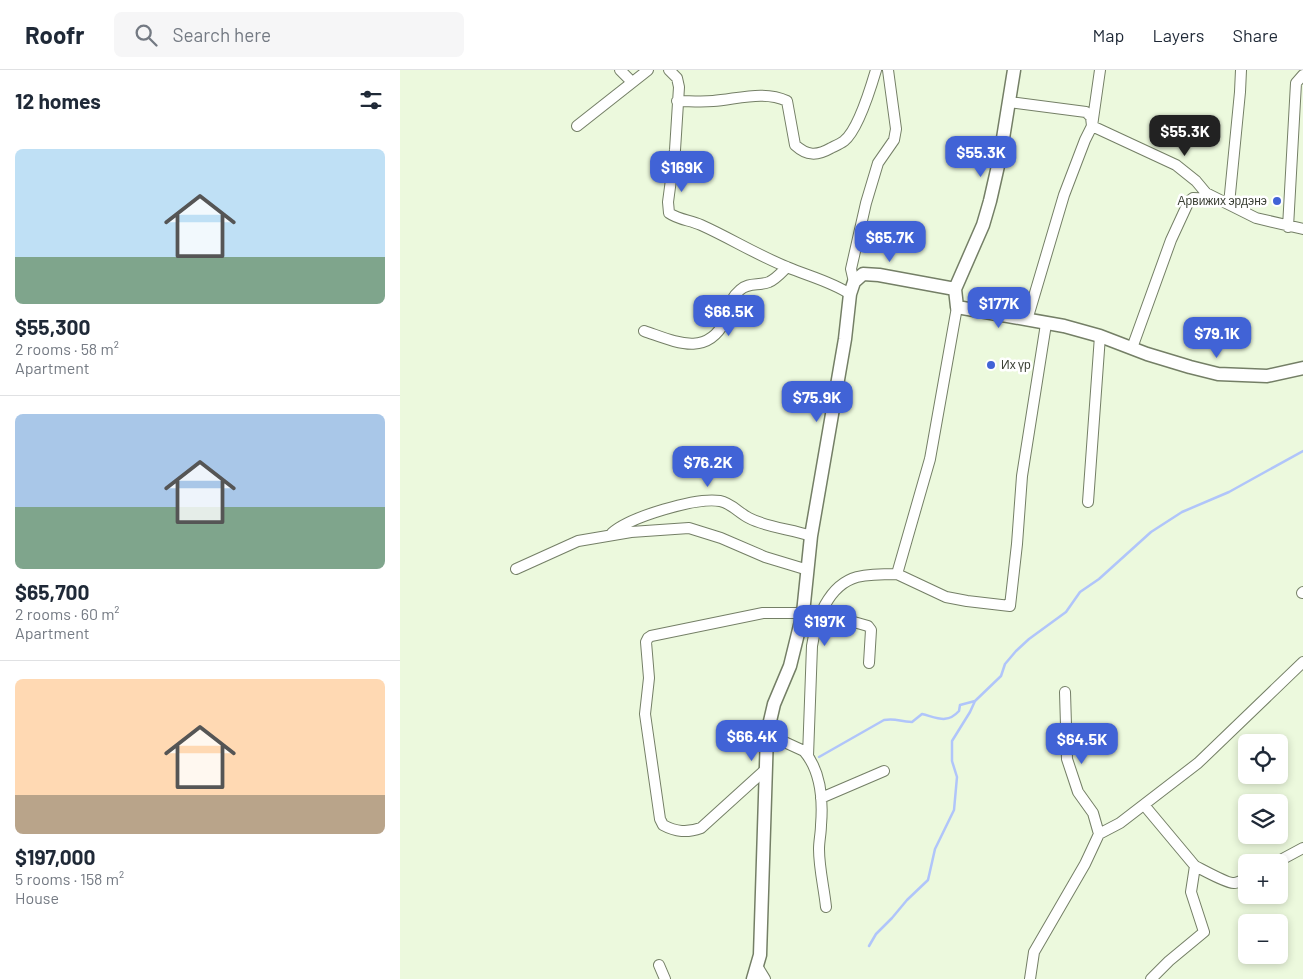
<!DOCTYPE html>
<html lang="en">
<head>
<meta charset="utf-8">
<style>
  :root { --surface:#fff; --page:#f6f6f7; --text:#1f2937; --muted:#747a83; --line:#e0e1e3; --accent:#4163d6 }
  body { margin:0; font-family:Barlow,sans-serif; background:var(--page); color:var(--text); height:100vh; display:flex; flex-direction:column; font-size:19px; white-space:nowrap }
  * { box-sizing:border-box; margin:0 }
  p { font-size:16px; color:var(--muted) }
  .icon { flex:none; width:28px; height:28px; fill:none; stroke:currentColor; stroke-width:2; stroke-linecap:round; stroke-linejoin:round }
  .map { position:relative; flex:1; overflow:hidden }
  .panel { display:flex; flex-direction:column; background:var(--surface); width:400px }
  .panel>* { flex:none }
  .controls { position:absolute; left:838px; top:664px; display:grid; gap:10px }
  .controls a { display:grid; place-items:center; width:50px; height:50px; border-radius:8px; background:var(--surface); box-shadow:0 2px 8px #0003; font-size:25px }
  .price { position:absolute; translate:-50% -42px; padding:0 11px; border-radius:10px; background:var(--accent); color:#fff; font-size:16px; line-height:32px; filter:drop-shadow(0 1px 2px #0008) }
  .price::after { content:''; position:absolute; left:50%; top:30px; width:15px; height:11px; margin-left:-8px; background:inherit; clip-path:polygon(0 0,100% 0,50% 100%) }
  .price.current { background:#222; color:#fff }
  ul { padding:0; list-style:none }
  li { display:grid; align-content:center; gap:10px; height:265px; padding:0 15px }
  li+li { border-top:1px solid var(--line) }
  li span { display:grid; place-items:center; height:155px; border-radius:8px; color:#555 }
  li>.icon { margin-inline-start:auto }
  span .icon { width:90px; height:90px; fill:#fffc; stroke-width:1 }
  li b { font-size:21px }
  h2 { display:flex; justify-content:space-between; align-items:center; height:60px; padding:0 15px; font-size:21px }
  header { display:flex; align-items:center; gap:30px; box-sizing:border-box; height:70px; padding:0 25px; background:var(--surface); border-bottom:1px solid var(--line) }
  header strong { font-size:24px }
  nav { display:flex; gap:28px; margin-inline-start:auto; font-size:18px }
  .search { width:350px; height:45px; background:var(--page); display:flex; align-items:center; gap:12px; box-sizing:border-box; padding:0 18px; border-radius:8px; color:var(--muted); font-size:19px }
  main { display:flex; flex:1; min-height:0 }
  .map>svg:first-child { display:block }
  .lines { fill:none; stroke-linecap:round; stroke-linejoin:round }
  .stream { stroke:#b0c5fa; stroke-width:2.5 }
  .minor-casing { stroke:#747f66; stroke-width:12 }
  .tertiary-casing { stroke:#747f66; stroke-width:15 }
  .minor { stroke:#fff; stroke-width:10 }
  .tertiary { stroke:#fff; stroke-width:12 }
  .poi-dot { fill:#4163d6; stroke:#fff; stroke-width:2 }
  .labels { text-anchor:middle; stroke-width:5; stroke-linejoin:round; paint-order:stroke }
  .poi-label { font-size:12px; fill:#3a3f34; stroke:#fff; text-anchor:end }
</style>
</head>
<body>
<header>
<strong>Roofr</strong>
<div class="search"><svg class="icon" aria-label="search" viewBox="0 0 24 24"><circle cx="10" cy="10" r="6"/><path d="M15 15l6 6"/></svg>Search here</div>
<nav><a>Map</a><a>Layers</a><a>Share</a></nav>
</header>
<main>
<section class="panel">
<h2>12 homes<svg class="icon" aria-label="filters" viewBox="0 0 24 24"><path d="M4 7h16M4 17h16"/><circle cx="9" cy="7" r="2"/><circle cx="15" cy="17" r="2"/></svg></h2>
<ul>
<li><span style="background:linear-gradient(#bfe0f5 70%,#7fa58c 0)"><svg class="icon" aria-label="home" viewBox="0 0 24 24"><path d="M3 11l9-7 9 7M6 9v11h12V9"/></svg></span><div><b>$55,300</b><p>2 rooms · 58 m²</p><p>Apartment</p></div></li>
<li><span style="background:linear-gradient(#a9c7e8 60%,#7fa58c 0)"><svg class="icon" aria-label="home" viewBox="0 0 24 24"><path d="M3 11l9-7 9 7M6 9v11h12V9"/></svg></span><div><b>$65,700</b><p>2 rooms · 60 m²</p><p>Apartment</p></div></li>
<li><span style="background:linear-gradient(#ffd9b3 75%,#b9a48a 0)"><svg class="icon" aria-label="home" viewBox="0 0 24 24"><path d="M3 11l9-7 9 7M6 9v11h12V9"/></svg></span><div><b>$197,000</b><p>5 rooms · 158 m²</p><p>House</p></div></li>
</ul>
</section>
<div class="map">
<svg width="903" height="909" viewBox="0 0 903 909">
  <rect width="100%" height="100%" fill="#ecf9dd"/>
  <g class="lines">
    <path class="stream" d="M419,687L484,650C498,648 499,652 512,652L522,644C538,648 547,654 559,641L560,635L575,631
      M469,876L476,864L492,848L507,830L528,810L535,779L554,740L557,707L552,691V671L570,642L575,631L601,606L605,594L616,581L629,569L666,542L680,522L699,509L751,462L782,442L829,422L903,381"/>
    <g class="minor-casing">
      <path id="minor" d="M220,0L232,12
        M269,0L277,8L279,17L275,80L268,132L269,143C279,150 290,150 301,155C330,168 357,185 387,197C408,206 430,211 450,224
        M700,0L692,56L776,95L796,111L806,123L856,148L903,159
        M277,31C289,31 301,32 313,31C338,29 364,20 387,31L395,75C407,86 417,86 431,78C435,76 440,74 444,71C458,60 471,17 476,0
        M609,32L686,42L691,47L692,56L685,70L664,125L627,250
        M177,56L248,0
        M829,134L840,22L841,0
        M888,157L896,13L903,5
        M454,212L451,199L466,133L478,93L494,70L496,59L488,0
        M557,237L530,389L497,504L546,527L567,531L610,536L617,474L622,406L646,254
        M244,261C274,271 306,288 325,251C331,239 328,230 340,220C348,212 359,216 369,212C376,209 381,203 387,197
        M732,278L771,170L789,131L793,128L814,129
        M688,432L700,266
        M212,463C230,447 296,427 320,431C331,433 339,443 349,448C368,458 392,459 411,466
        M116,499L178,471L231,462L289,458L321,468L365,487L408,500
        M902,523L903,522
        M422,543L468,556L471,560L469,593
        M665,622L667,689L678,722L693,743L699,764
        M367,664L404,681C421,701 423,731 421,755C421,763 419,771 419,779C419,798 424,818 426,837
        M408,686L412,576C416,550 428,515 457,507C470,504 484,504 497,504
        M365,700L301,758C287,763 276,762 263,755L260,749L245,644L249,608L246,572L248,568L251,566L363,543H403
        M421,728L484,701
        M744,735L795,796L791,822L804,862L769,891L751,909
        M877,792L903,778
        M795,796C803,800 828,814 834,813C838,813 842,810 846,809
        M259,895L265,909
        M357,896L365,909
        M630,909L634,882L685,794L699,764L720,753L798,693L903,592"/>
    </g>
    <g class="tertiary-casing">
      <path id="tertiary" d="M614,0L600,87L590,131L583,155L555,219L557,237L664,256L700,266L747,284L790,297L818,304L867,306L903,298
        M353,909L360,885L367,664L374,634L390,596L403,543L411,466L445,269L450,224L454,212L463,204L479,205L555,219"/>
    </g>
    <use href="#minor" class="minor"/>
    <use href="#tertiary" class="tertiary"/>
  </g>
  <g class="poi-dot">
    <circle cx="877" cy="131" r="5"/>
    <circle cx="591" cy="295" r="5"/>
  </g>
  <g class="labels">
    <g class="poi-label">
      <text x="867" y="135">Арвижих эрдэнэ</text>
      <text x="601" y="299" text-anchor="start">Их үр</text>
    </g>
  </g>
</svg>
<div class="controls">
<a><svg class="icon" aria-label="locate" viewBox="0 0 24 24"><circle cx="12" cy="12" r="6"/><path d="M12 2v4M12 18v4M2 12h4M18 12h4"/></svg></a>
<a><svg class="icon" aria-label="layers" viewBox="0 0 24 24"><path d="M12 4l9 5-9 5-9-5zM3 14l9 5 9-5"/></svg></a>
<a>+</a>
<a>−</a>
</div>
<b class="price current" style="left:785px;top:87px">$55.3K</b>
<b class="price" style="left:581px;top:108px">$55.3K</b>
<b class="price" style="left:282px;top:123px">$169K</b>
<b class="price" style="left:490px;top:193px">$65.7K</b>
<b class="price" style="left:599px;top:259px">$177K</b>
<b class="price" style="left:329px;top:267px">$66.5K</b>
<b class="price" style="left:817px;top:289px">$79.1K</b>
<b class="price" style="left:417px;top:353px">$75.9K</b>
<b class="price" style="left:308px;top:418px">$76.2K</b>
<b class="price" style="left:425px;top:577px">$197K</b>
<b class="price" style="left:352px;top:692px">$66.4K</b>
<b class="price" style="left:682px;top:695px">$64.5K</b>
</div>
</main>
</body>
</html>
